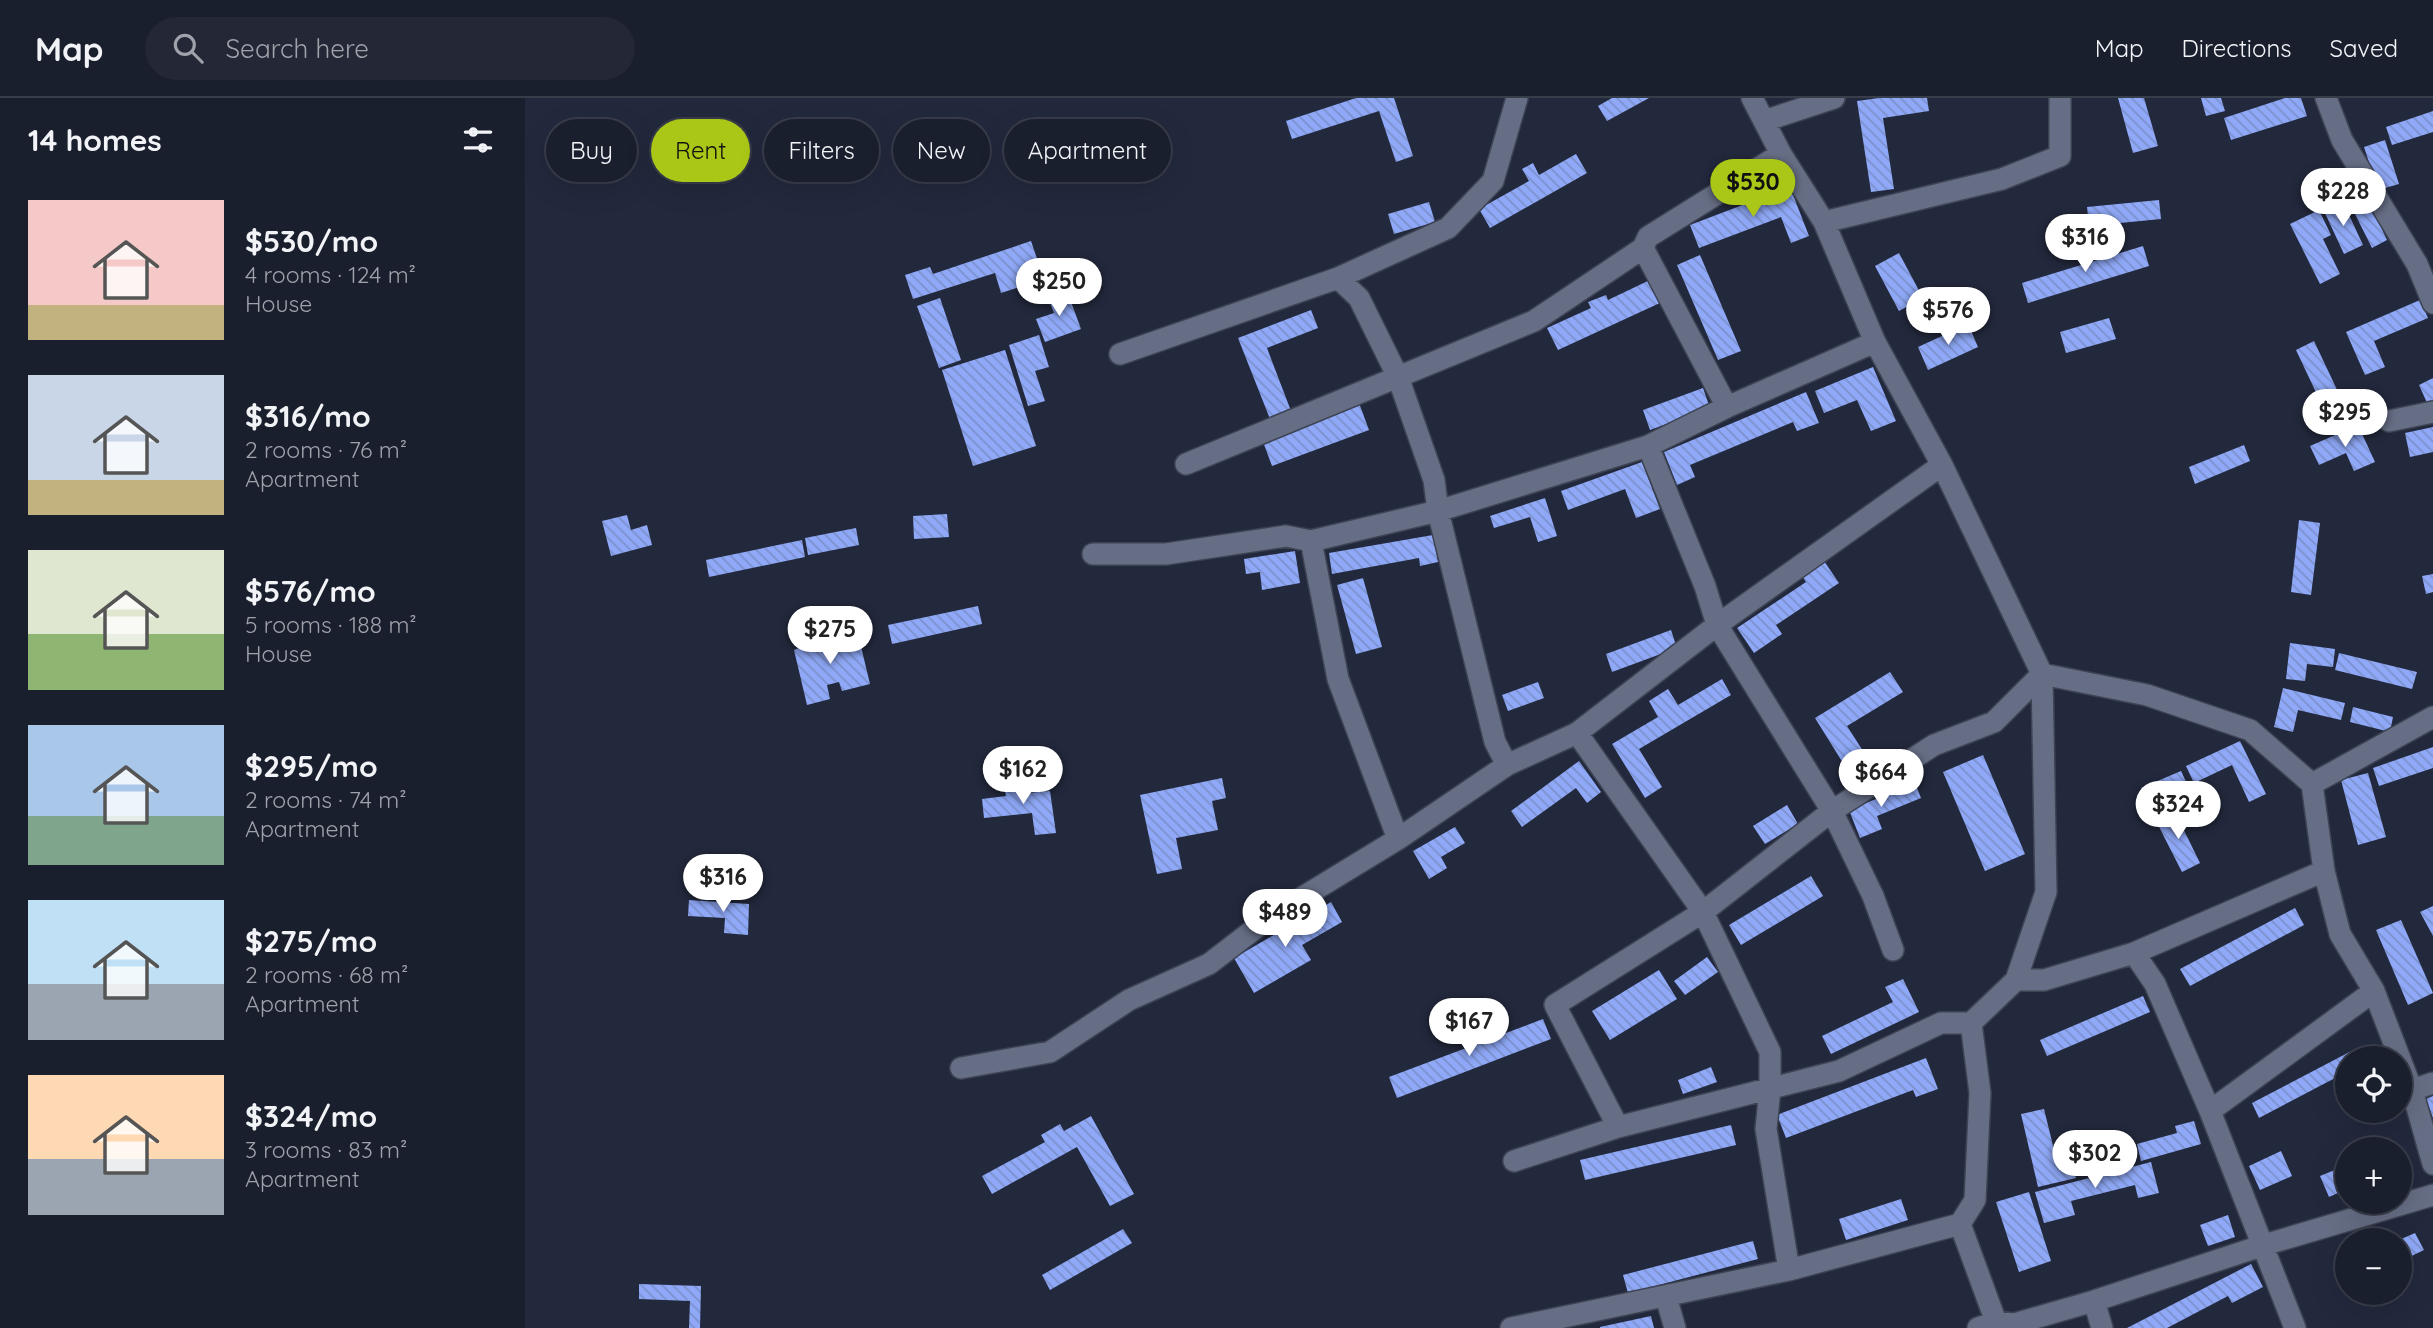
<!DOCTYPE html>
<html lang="en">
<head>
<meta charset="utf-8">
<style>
  :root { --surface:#1a1f2e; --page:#232736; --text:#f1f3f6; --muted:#9fa2aa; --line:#383d4a; --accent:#aac717 }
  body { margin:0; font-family:Quicksand,sans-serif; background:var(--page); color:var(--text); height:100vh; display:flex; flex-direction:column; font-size:26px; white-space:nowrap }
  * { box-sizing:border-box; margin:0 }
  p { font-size:23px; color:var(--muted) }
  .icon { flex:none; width:38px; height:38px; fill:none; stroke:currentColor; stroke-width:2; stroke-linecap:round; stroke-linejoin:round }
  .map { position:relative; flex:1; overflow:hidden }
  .sheet { display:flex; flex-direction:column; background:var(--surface); width:525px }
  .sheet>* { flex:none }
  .top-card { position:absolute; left:21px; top:21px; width:665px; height:63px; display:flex; gap:14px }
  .tools { position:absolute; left:1810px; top:948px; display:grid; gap:14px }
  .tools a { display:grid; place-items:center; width:77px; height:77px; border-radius:50%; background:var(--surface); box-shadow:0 7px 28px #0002,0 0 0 2px var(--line); font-size:35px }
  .price { position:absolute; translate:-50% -60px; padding:0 16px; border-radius:24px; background:#fff; color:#222; font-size:23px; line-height:46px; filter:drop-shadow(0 2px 4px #0008) }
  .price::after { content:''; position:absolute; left:50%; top:42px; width:21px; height:16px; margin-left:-10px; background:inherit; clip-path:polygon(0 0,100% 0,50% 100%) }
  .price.selected { background:var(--accent); color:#111 }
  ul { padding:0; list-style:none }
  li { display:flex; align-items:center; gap:21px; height:175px; padding:0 28px }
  li span { display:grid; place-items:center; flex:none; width:196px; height:140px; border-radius:0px; color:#555 }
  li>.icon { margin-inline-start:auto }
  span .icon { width:84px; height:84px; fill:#fffc; stroke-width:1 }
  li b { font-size:30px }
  h2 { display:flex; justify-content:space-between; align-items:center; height:84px; padding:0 28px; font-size:30px }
  .tag { padding:0 24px; border-radius:32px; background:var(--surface); box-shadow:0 7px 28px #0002,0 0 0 2px var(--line); font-size:24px; line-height:63px }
  .tag.selected { background:var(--accent); color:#111 }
  header { display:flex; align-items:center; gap:42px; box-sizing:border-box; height:98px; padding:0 35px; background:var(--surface); border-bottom:2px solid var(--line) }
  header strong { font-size:33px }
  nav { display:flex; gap:38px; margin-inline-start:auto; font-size:24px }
  .search { width:490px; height:63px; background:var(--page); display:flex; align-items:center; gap:18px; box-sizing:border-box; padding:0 24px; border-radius:38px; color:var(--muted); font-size:26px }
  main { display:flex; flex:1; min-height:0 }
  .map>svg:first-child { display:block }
  .building { fill:url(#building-back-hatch) }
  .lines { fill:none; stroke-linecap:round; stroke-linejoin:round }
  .minor-casing { stroke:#3d4353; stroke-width:24 }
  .minor { stroke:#666e85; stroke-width:21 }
</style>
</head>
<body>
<header>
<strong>Map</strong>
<div class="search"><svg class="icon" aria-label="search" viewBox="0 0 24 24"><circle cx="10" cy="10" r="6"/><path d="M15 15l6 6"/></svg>Search here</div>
<nav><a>Map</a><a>Directions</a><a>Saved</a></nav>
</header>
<main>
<section class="sheet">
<h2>14 homes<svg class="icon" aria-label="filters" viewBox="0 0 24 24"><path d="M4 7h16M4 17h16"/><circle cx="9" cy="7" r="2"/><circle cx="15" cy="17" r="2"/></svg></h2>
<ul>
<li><span style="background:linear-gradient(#f6c9c9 75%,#c2b280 0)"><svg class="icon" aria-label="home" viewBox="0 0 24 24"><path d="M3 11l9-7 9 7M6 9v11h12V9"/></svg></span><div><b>$530/mo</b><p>4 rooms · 124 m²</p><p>House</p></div></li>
<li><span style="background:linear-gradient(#c9d6e8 75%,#c2b280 0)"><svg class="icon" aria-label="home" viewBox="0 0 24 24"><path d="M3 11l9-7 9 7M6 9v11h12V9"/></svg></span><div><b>$316/mo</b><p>2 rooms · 76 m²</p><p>Apartment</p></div></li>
<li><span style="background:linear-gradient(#dfe7d0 60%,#8fb573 0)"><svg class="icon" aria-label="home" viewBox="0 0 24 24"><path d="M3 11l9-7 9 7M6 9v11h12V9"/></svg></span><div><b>$576/mo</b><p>5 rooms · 188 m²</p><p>House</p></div></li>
<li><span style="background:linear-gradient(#a9c7e8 65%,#7fa58c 0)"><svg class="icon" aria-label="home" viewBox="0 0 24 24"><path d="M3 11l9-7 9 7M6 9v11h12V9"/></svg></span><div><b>$295/mo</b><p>2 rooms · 74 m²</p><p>Apartment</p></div></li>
<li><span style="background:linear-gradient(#bfe0f5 60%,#9aa5b1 0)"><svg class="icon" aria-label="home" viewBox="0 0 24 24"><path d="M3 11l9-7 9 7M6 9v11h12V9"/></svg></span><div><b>$275/mo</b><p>2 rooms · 68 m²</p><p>Apartment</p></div></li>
<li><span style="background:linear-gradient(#ffd9b3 60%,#9aa5b1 0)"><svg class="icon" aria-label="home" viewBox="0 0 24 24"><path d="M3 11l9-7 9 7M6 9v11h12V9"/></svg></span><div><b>$324/mo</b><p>3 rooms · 83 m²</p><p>Apartment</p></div></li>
</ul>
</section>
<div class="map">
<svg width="1908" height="1230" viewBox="0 0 1908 1230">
  <defs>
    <pattern id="building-back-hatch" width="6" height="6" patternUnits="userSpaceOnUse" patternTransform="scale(1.75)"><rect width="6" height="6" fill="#8fa9f8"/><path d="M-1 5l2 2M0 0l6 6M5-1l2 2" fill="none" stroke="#7c90cc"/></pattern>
  </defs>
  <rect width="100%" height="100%" fill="#23293d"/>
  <path class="building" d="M831,0H869L888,58L871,64L854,13L767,41L761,23Z
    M1087,0H1124L1082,23L1073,8Z
    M1354,0H1402L1404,13L1358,20L1369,91L1346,94L1332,3Z
    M1593,0H1619L1633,48L1608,55Z
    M1676,0H1696L1700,13L1681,18Z
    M1760,0H1776L1782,18L1706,42L1699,20Z
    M1908,13V34L1867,47L1861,29Z
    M1860,42L1874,86L1853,92L1839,49Z
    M1051,56L1062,75L965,130L954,111L1004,83L997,71L1008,65L1014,77Z
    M1265,89L1284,138L1266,145L1256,119L1174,150L1165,127Z
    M1839,94L1862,142L1847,150L1823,102Z
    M1634,102L1636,121L1564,128L1562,109Z
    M904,104L910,124L869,136L863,116Z
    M1818,104L1838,147L1819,156L1799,113Z
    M1794,112L1806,137L1798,141L1815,176L1795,186L1765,126Z
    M506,143L519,181L476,195L470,175L388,201L380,177L405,169L408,176Z
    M1618,148L1624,168L1503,205L1497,185Z
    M1374,155L1398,200L1374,213L1350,168Z
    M1175,157L1216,253L1193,262L1152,167Z
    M1127,181L1137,204L1033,252L1022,230L1066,210L1063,204L1081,197L1083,202Z
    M542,193L556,231L520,244L511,221L529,215L523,200Z
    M415,200L436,262L414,270L392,208Z
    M1895,202L1903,220L1849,243L1860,269L1840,277L1821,234Z
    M786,212L793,230L742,250L766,313L745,321L713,240Z
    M1584,220L1591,241L1541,255L1535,234Z
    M1443,226L1453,249L1403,272L1393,249Z
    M514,237L524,269L510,273L520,303L503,308L484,247Z
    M1789,243L1823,315L1805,324L1771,252Z
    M480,252L511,348L448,368L417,272Z
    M1348,269L1371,323L1346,333L1332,302L1299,315L1290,293Z
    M1908,280V304L1903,307L1894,287Z
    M1178,290L1185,310L1125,332L1118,312Z
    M1281,294L1294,325L1272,333L1268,324L1165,367L1170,379L1152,387L1139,354Z
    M1851,297L1860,314L1836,327L1827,309Z
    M834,305L844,332L747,368L737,341Z
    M1833,327L1850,364L1829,373L1821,355L1794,367L1785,348Z
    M1908,329V354L1885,359L1880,335Z
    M1719,347L1725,363L1670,386L1664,369Z
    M1117,364L1135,411L1111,420L1100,391L1043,412L1036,393Z
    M1020,400L1032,438L1013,444L1005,419L969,430L965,418Z
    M422,416L424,439L389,441L388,418Z
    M102,417L106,432L122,427L127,447L86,458L77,423Z
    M1774,422L1795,425L1786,497L1766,494Z
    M331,430L334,447L283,457L280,440Z
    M908,437L913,464L895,468L894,460L807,476L804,455Z
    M277,442L280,459L184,479L181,462Z
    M770,453L775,485L737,492L735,474L721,476L719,461Z
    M1297,460L1314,485L1251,527L1257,536L1229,555L1212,530L1281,484L1275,475Z
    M1908,476V494L1901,496L1897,478Z
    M838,480L857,549L831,556L812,487Z
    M453,508L457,526L367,546L363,527Z
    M1146,532L1152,550L1087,574L1081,556Z
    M289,535L292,546L333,536L345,586L317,593L314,584L302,587L305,601L282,607L269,552L274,550L272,540Z
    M1765,545L1810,551L1808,569L1782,566L1780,583L1761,581Z
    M1814,555L1892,574L1887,591L1810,572Z
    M1365,574L1378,594L1322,628L1338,653L1318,665L1290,620Z
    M1197,581L1206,597L1114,651L1137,689L1120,700L1087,646L1133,619L1124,603L1143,591L1153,607Z
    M1013,584L1019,600L983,613L977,597Z
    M1758,590L1820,605L1816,622L1773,612L1768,634L1749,629Z
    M1828,609L1868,619L1865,634L1825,624Z
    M1715,643L1741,696L1724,704L1707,667L1669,685L1661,668Z
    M1908,649V670L1854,688L1848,670Z
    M1458,657L1500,756L1460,773L1418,674Z
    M1054,663L1076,694L1062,705L1051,690L997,729L986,713Z
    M1656,673L1663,688L1623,705L1616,690Z
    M1843,675L1861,739L1833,747L1816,682Z
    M500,680L502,695L525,693L531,735L510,737L507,715L459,720L457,701L481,698L478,683Z
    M697,680L701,700L687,703L693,732L651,740L657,771L632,776L615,697Z
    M1390,685L1396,700L1352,718L1357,731L1335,740L1324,712Z
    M1262,707L1273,726L1240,746L1228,728Z
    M1649,712L1675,765L1657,774L1630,721Z
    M930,729L940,745L916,759L922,770L904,781L888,753Z
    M1286,778L1298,798L1216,847L1204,827Z
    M164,802L224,806L223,837L199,835L200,820L163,818Z
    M806,804L817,824L777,847L786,862L729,895L709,860Z
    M1908,808V838L1895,814Z
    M1770,810L1779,827L1665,888L1655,871Z
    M1876,822L1908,895L1883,907L1851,832Z
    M1182,859L1193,874L1160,897L1149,883Z
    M1134,872L1152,901L1085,942L1067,913Z
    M1378,881L1394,914L1306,956L1297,938L1368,904L1360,889Z
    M1618,898L1625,914L1522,958L1515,942Z
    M1018,921L1026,941L872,1000L864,979Z
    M1834,949L1840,961H1822V996L1812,979L1734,1020L1727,1005Z
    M1401,960L1413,991L1391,999L1388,992L1261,1040L1252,1017Z
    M1186,969L1192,984L1158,996L1153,982Z
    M1908,998V1020L1901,1001Z
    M1519,1011L1532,1064L1546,1061L1551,1080L1513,1089L1496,1016Z
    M566,1018L609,1096L585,1108L552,1049L467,1096L457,1078L520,1044L516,1037L535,1026L539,1033Z
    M1669,1023L1676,1046L1616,1063L1612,1046L1652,1035L1650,1028Z
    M1206,1027L1211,1047L1060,1082L1055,1062Z
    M1756,1053L1767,1078L1735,1092L1724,1068Z
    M1626,1064L1634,1095L1613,1100L1610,1087L1546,1103L1550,1117L1519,1125L1510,1094Z
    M1822,1067V1091L1804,1099L1795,1078Z
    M1504,1094L1526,1163L1494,1174L1471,1104Z
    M1376,1101L1383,1122L1321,1142L1314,1121Z
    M1703,1117L1710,1139L1683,1148L1675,1127Z
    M598,1131L607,1145L525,1192L517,1177Z
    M1890,1135L1899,1152L1874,1164V1142Z
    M1228,1143L1233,1161L1103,1195L1098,1177Z
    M1726,1166L1738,1189L1707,1205L1703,1198L1642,1230H1602Z
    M1822,1169V1190L1817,1192L1809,1175Z
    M114,1186L176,1188L175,1230H164L165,1203L114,1201Z
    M1126,1218L1129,1230H1075V1229Z"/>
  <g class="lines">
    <g class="minor-casing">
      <path id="minor" d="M1227,0L1256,56L1299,124L1350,244L1417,367L1517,576L1622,597L1725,632L1787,686L1799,773L1815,836L1849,893L1887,992L1908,1066
        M1801,0L1817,42L1892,166L1908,205
        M1239,23L1309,0
        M1299,124L1477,81L1535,58V0
        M1118,150L1202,309
        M813,180L834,200L873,279L909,382L913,413L970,644L982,667
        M595,256L813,180L923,130L968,83L992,0
        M1864,323L1908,314
        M1123,348L1180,488L1192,527L1307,713L1348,798L1368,852
        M661,366L1009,223L1118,150L1123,139L1256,56
        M786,443L813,581L873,741
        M568,456H641L761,438L786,443L913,413L1123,348L1202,309L1350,244
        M1052,635L1178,814L1245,954V991L1241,1031L1264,1172
        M1787,686L1908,619
        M1609,855L1630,886L1685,1013L1770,1230
        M1491,882H1519L1609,855L1799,773
        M436,970L525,954L604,902L684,866L745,819L873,741L982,667L1052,635L1192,527L1417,367
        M1887,992L1908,985
        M1685,1013L1849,893
        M1093,1029L1030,907L1178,814L1307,713L1409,647L1469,624L1517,576
        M989,1063L1093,1029L1314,973L1416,925H1446
        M1141,1199L1150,1230
        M1569,1203L1577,1230
        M1471,1224L1435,1126L1450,1102L1455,995L1446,925L1491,882L1521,794L1517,576
        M986,1230L1264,1172L1435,1126
        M1453,1230L1471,1224L1489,1226L1569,1203L1739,1147L1908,1097"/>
    </g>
    <use href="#minor" class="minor"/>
  </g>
</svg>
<div class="tools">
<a><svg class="icon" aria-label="locate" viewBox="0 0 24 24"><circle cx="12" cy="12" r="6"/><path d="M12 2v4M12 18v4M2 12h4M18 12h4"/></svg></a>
<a>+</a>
<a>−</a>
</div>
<b class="price selected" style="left:1228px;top:121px">$530</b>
<b class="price" style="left:1818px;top:130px">$228</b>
<b class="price" style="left:1560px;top:176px">$316</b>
<b class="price" style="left:534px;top:220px">$250</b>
<b class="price" style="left:1423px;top:249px">$576</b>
<b class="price" style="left:1820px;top:351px">$295</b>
<b class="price" style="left:305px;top:568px">$275</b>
<b class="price" style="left:498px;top:708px">$162</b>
<b class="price" style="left:1356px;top:711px">$664</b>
<b class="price" style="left:1653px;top:743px">$324</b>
<b class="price" style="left:198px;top:816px">$316</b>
<b class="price" style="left:760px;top:851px">$489</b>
<b class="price" style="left:944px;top:960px">$167</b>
<b class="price" style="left:1570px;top:1092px">$302</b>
<div class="top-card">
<a class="tag">Buy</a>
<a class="tag selected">Rent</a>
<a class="tag">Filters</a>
<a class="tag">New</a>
<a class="tag">Apartment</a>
</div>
</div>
</main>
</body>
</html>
